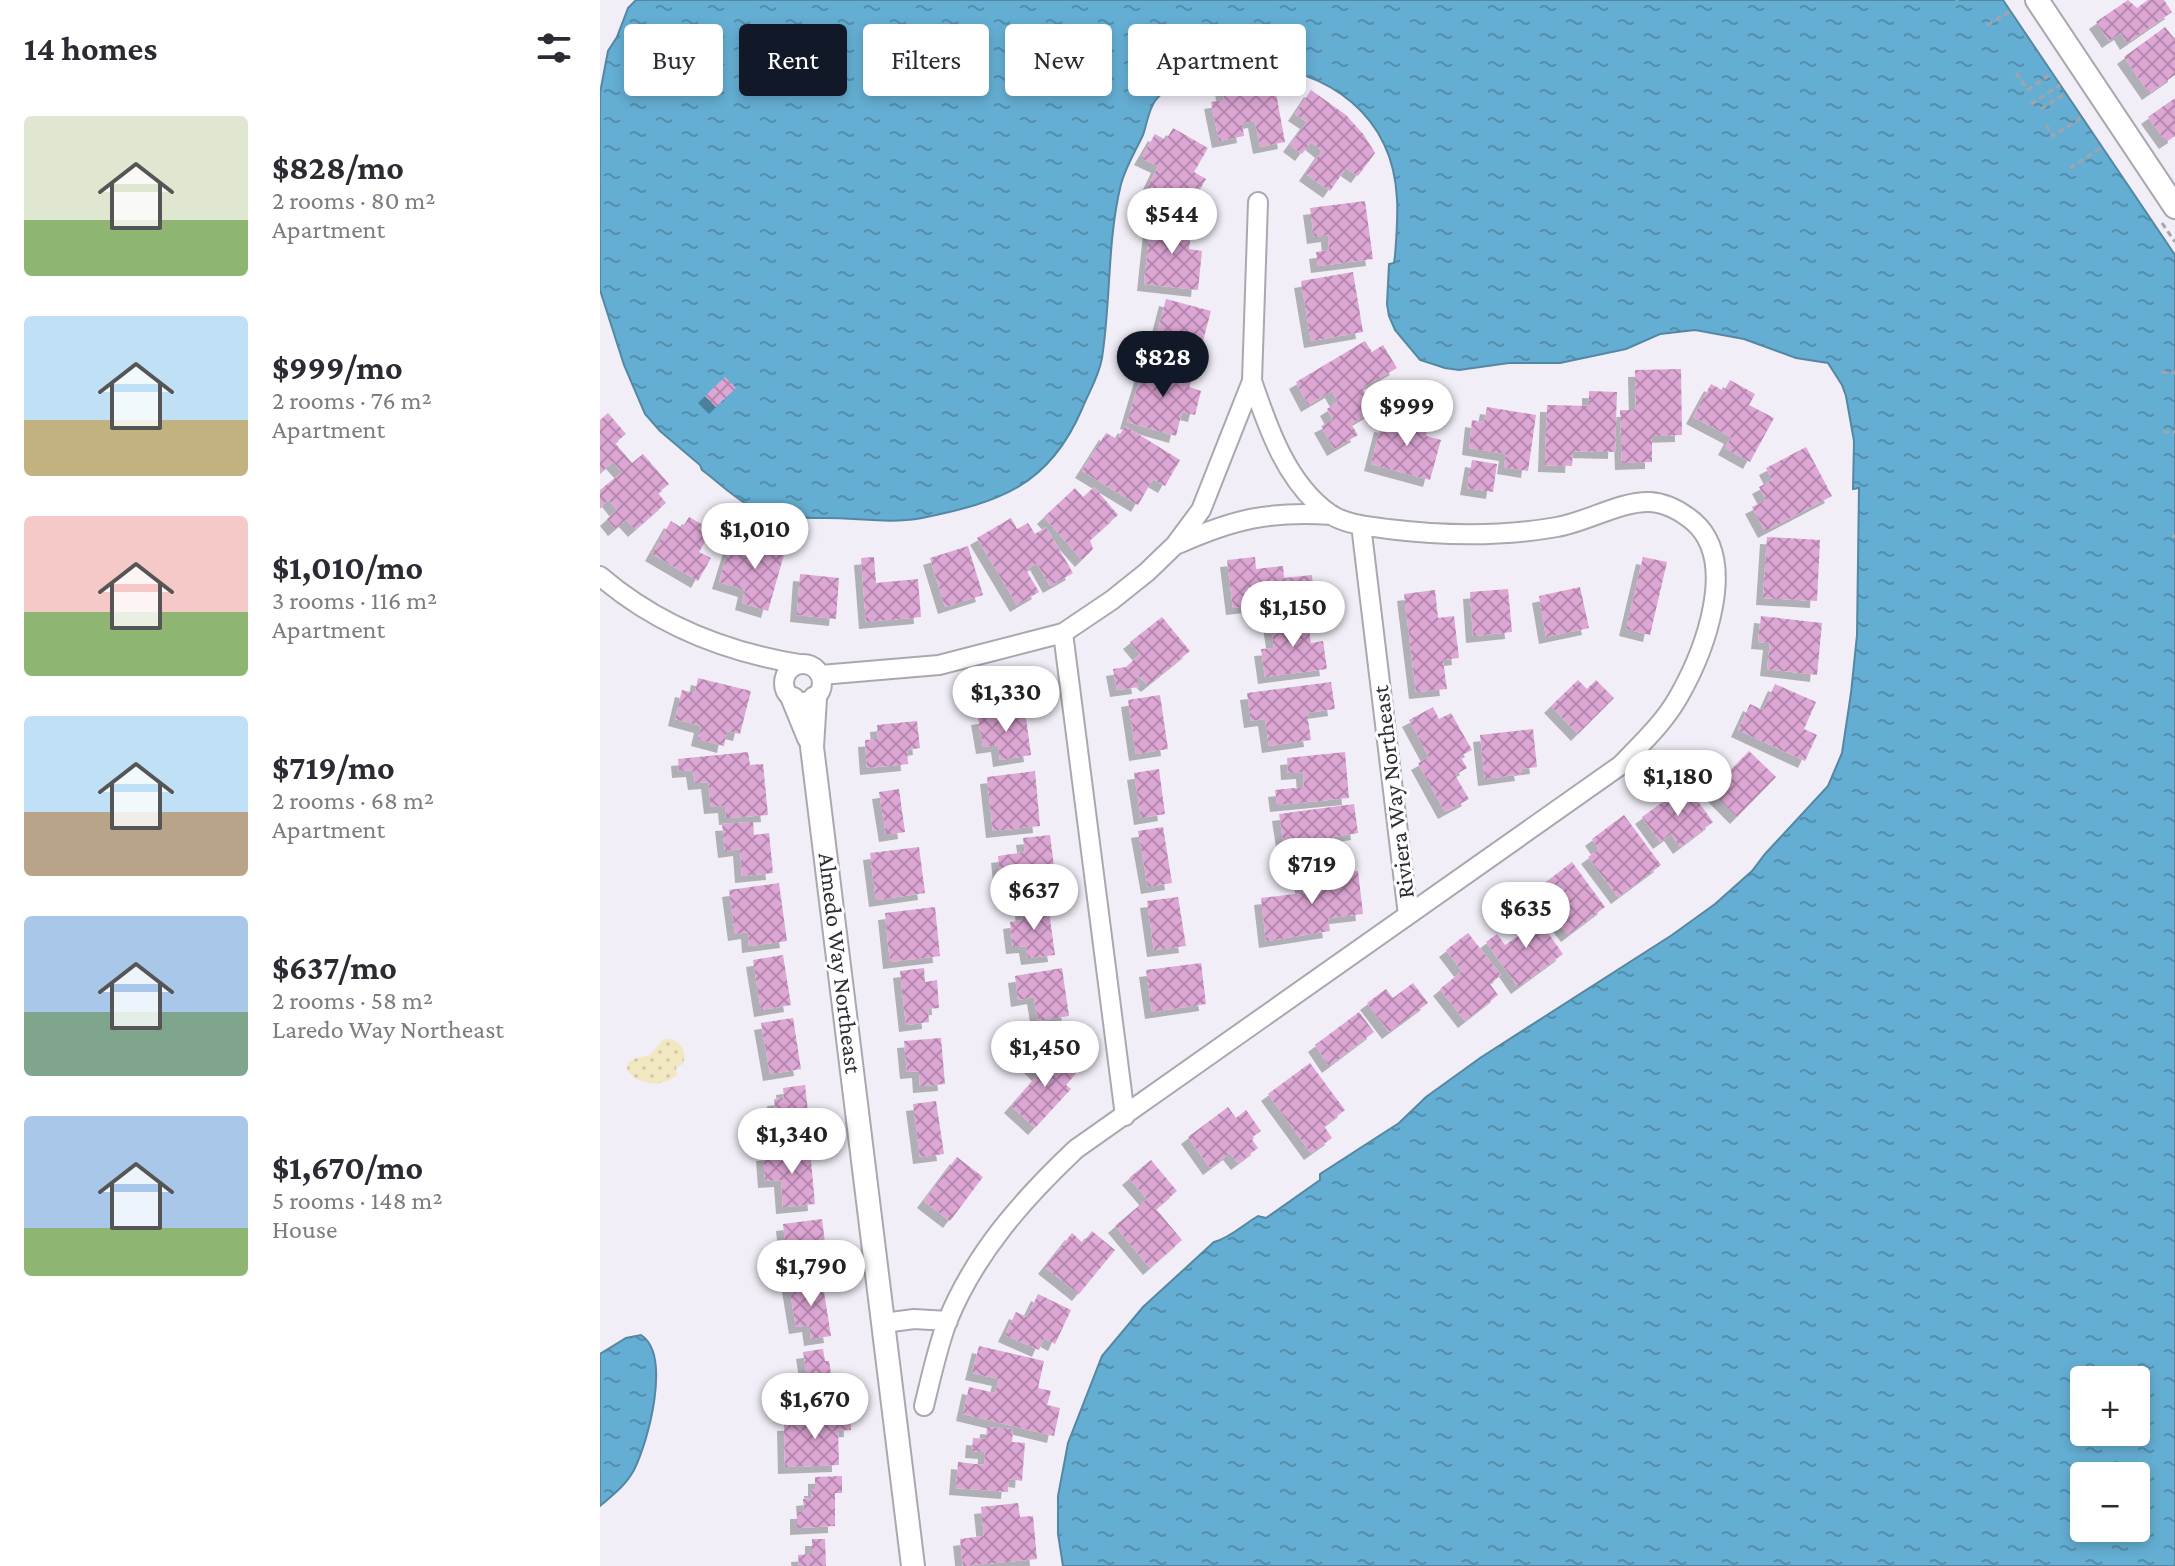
<!DOCTYPE html>
<html lang="en">
<head>
<meta charset="utf-8">
<style>
  :root { --surface:#fff; --page:#f2f2f3; --text:#2b2b33; --muted:#7c7c81; --accent:#111827 }
  body { margin:0; font-family:"Crimson Pro",serif; background:var(--page); color:var(--text); height:100vh; display:flex; flex-direction:column; font-size:30px; white-space:nowrap }
  * { box-sizing:border-box; margin:0 }
  p { font-size:26px; color:var(--muted) }
  .icon { flex:none; width:44px; height:44px; fill:none; stroke:currentColor; stroke-width:2; stroke-linecap:round; stroke-linejoin:round }
  .map { position:relative; flex:1; overflow:hidden }
  .drawer { display:flex; flex-direction:column; background:var(--surface); width:600px }
  .drawer>* { flex:none }
  .hud { position:absolute; left:24px; top:24px; width:760px; height:72px; display:flex; gap:16px }
  .fabs { position:absolute; left:1470px; top:1366px; display:grid; gap:16px }
  .fabs a { display:grid; place-items:center; width:80px; height:80px; border-radius:8px; background:var(--surface); box-shadow:0 4px 12px #0003; font-size:40px }
  .price { position:absolute; translate:-50% -68px; padding:0 18px; border-radius:28px; background:#fff; color:#222; font-size:26px; line-height:52px; filter:drop-shadow(0 2px 4px #0008) }
  .price::after { content:''; position:absolute; left:50%; top:48px; width:24px; height:18px; margin-left:-12px; background:inherit; clip-path:polygon(0 0,100% 0,50% 100%) }
  .price.active { background:var(--accent); color:#fff }
  ul { padding:0; list-style:none }
  li { display:flex; align-items:center; gap:24px; height:200px; padding:0 24px }
  li span { display:grid; place-items:center; flex:none; width:224px; height:160px; border-radius:8px; color:#555 }
  li>.icon { margin-inline-start:auto }
  span .icon { width:96px; height:96px; fill:#fffc; stroke-width:1 }
  li b { font-size:34px }
  h2 { display:flex; justify-content:space-between; align-items:center; height:96px; padding:0 24px; font-size:34px }
  .chip { padding:0 28px; border-radius:8px; background:var(--surface); box-shadow:0 4px 12px #0003; font-size:28px; line-height:72px }
  .chip.active { background:var(--accent); color:#fff }
  main { display:flex; flex:1; min-height:0 }
  .map>svg:first-child { display:block }
  .sand { fill:url(#sand-dots) }
  .water { fill:url(#water-ripples); stroke:#5487a2; stroke-width:2; fill-rule:evenodd }
  .building { fill:url(#building-cross-hatch); filter:url(#shadow) }
  .lines { fill:none; stroke-linecap:round; stroke-linejoin:round }
  .minor-casing { stroke:#aba7b0; stroke-width:22 }
  .tertiary-casing { stroke:#aba7b0; stroke-width:26 }
  .path { stroke:#a5a3aa; stroke-width:3; stroke-dasharray:6 4; stroke-linecap:butt }
  .minor { stroke:#fff; stroke-width:18 }
  .tertiary { stroke:#fff; stroke-width:22 }
  .labels { text-anchor:middle; stroke-width:6; stroke-linejoin:round; paint-order:stroke }
  .street-label { font-size:24px; fill:#2e2d30; stroke:#fefdff }
</style>
</head>
<body>
<main>
<section class="drawer">
<h2>14 homes<svg class="icon" aria-label="filters" viewBox="0 0 24 24"><path d="M4 7h16M4 17h16"/><circle cx="9" cy="7" r="2"/><circle cx="15" cy="17" r="2"/></svg></h2>
<ul>
<li><span style="background:linear-gradient(#dfe7d0 65%,#8fb573 0)"><svg class="icon" aria-label="home" viewBox="0 0 24 24"><path d="M3 11l9-7 9 7M6 9v11h12V9"/></svg></span><div><b>$828/mo</b><p>2 rooms · 80 m²</p><p>Apartment</p></div></li>
<li><span style="background:linear-gradient(#bfe0f5 65%,#c2b280 0)"><svg class="icon" aria-label="home" viewBox="0 0 24 24"><path d="M3 11l9-7 9 7M6 9v11h12V9"/></svg></span><div><b>$999/mo</b><p>2 rooms · 76 m²</p><p>Apartment</p></div></li>
<li><span style="background:linear-gradient(#f6c9c9 60%,#8fb573 0)"><svg class="icon" aria-label="home" viewBox="0 0 24 24"><path d="M3 11l9-7 9 7M6 9v11h12V9"/></svg></span><div><b>$1,010/mo</b><p>3 rooms · 116 m²</p><p>Apartment</p></div></li>
<li><span style="background:linear-gradient(#bfe0f5 60%,#b9a48a 0)"><svg class="icon" aria-label="home" viewBox="0 0 24 24"><path d="M3 11l9-7 9 7M6 9v11h12V9"/></svg></span><div><b>$719/mo</b><p>2 rooms · 68 m²</p><p>Apartment</p></div></li>
<li><span style="background:linear-gradient(#a9c7e8 60%,#7fa58c 0)"><svg class="icon" aria-label="home" viewBox="0 0 24 24"><path d="M3 11l9-7 9 7M6 9v11h12V9"/></svg></span><div><b>$637/mo</b><p>2 rooms · 58 m²</p><p>Laredo Way Northeast</p></div></li>
<li><span style="background:linear-gradient(#a9c7e8 70%,#8fb573 0)"><svg class="icon" aria-label="home" viewBox="0 0 24 24"><path d="M3 11l9-7 9 7M6 9v11h12V9"/></svg></span><div><b>$1,670/mo</b><p>5 rooms · 148 m²</p><p>House</p></div></li>
</ul>
</section>
<div class="map">
<svg width="1575" height="1566" viewBox="0 0 1575 1566">
  <defs>
    <pattern id="sand-dots" width="8" height="8" patternUnits="userSpaceOnUse" patternTransform="scale(2)"><rect width="8" height="8" fill="#f1e7c1"/><path d="M2 2h.1M6 6h.1" fill="none" stroke="#cfc6a6" stroke-width="1.8" stroke-linecap="round"/></pattern>
    <pattern id="water-ripples" width="26" height="14" patternUnits="userSpaceOnUse" patternTransform="scale(2)"><rect width="26" height="14" fill="#64aed3"/><path d="M2 4q2-2 4 0t4 0M15 11q2-2 4 0t4 0" fill="none" stroke="#538eac"/></pattern>
    <pattern id="building-cross-hatch" width="8" height="8" patternUnits="userSpaceOnUse" patternTransform="scale(2)"><rect width="8" height="8" fill="#dea6d5"/><path d="M0 0l8 8M0 8l8-8" fill="none" stroke="#b488ad"/></pattern>
    <filter id="shadow"><feDropShadow dx="-7" dy="7" stdDeviation="0" flood-color="#0004"/></filter>
  </defs>
  <rect width="100%" height="100%" fill="#f2eef8"/>
  <path class="sand" d="M64,1039C79,1038 88,1049 83,1064L76,1067L77,1075C62,1088 39,1086 27,1070L28,1063L33,1059L50,1055Z"/>
  <path class="water" d="M36,0H1403L1575,255V1566H463L458,1534V1496L468,1443L502,1356L543,1307L614,1242C630,1238 644,1224 658,1216L666,1218L720,1180V1174L799,1123L826,1097L880,1058L1072,935L1115,904L1152,871L1165,854L1228,786L1242,753L1251,693L1257,635L1259,488L1253,489L1254,441L1246,396L1242,385L1228,363L1196,358L1144,339L1095,330L1060,334L1026,349L960,363H909L859,370L845,368L820,360L795,330L789,316L787,304L789,264L794,263L795,256C798,218 801,179 784,144C753,79 668,50 603,78C589,84 564,87 555,101C548,111 547,124 543,135C535,152 526,166 521,184C507,241 511,301 502,358C499,376 489,392 482,409C449,486 400,502 322,518C289,524 259,518 226,518C200,518 174,518 150,506C133,497 117,481 102,470L100,465L60,431L45,414L24,365L0,290V93L8,51L17,37L28,8ZM1484,1380H1536V1432H1484ZM1484,1476H1536V1528H1484Z
    M41,1335C72,1355 48,1442 34,1470C26,1485 13,1495 0,1506V1354L26,1338Z"/>
  <path class="building" d="M1528,0L1537,8L1548,0H1564L1572,12L1527,43L1521,33L1509,41L1496,22Z
    M1565,27L1575,39V75L1549,93L1524,57Z
    M673,77L685,142L660,147L655,121L642,123L644,136L619,141L611,102L624,100L622,87Z
    M711,90L746,115L764,135L775,153L758,176L746,168L730,191L706,174L722,151L711,142L702,154L690,145L707,122L695,114Z
    M1575,98V136L1566,142L1548,117Z
    M573,128L608,148L594,172L606,179L585,215L545,193L558,166L541,158L555,134L566,140Z
    M765,201L773,259L718,266L716,252L729,250L728,235L714,237L710,208Z
    M551,218L592,223L589,249L602,251L598,290L544,284Z
    M753,272L763,332L711,341L701,281Z
    M566,299L611,311L596,367L536,351L540,337L555,341Z
    M765,341L772,352L783,345L797,368L762,388L768,399L780,392L786,403L751,424L758,435L734,449L721,426L733,420L727,409L738,402L732,391L708,405L696,382Z
    M545,362L593,376L589,387L601,391L595,415L582,412L576,436L527,422Z
    M1081,369L1082,435L1052,436V462L1022,463L1020,410H1036L1035,370Z
    M125,377L136,388L116,407L105,396Z
    M1130,380L1155,394L1149,405L1174,418L1150,462L1125,448L1131,437L1093,417L1111,384L1124,391Z
    M989,391L1017,392L1015,452L973,451L972,466L945,465L947,405L989,406Z
    M887,407L936,415L928,471L904,467L906,454L869,448L872,420L884,422Z
    M8,413L26,434L15,443L32,463L43,454L69,484L58,493L66,503L35,530L26,520L15,529L7,519L17,510L9,500L0,507V490L22,472L13,462L0,473V420Z
    M800,415L829,422L826,436L841,440L830,480L771,464L781,425L796,428Z
    M525,426L580,460L565,486L553,479L538,505L482,471L506,433L517,439Z
    M1206,447L1232,496L1165,531L1152,507L1166,500L1159,487L1172,480L1166,468Z
    M872,460L897,464L893,492L867,488Z
    M494,487L518,515L490,540L493,549L482,560L444,517L475,488L483,497Z
    M89,517L112,530L99,552L111,558L98,581L52,554L71,521L82,528Z
    M411,518L417,529L428,523L435,534L446,527L473,573L450,586L437,563L426,570L439,592L417,605L377,538Z
    M161,537L187,544L168,611L142,603L145,590L119,582L131,543L157,550Z
    M1167,537L1220,540L1217,601L1163,598Z
    M368,546L383,595L345,607L330,558Z
    M274,557L276,583L318,579L321,617L266,622L261,558Z
    M655,557L656,569L683,566L684,578L712,575L714,599L633,608L627,560Z
    M1043,557L1067,562L1050,635L1026,629Z
    M200,574L239,578L236,619L197,615Z
    M980,587L989,628L946,637L939,596Z
    M908,589L912,632L873,636L870,592Z
    M835,590L838,618L854,616L859,658L843,660L847,689L816,692L804,594Z
    M707,616L711,643L723,641L727,669L665,677L661,649L674,648L670,621Z
    M1161,616L1222,623L1217,675L1167,669L1170,643L1158,642Z
    M562,617L590,651L548,685L537,675L539,687L517,690L513,669L526,667L540,654L530,642Z
    M98,678L151,691L140,734L127,731L124,746L98,739L101,726L75,719L82,690L95,693Z
    M978,680L987,689L996,680L1014,698L978,734L951,706Z
    M731,682L735,709L707,713L711,740L669,746L665,719L651,721L647,693Z
    M1175,684L1216,702L1204,729L1217,735L1205,761L1138,730L1150,704L1163,710Z
    M560,695L568,749L536,754L528,700Z
    M833,707L839,719L851,713L872,750L860,756L867,768L855,775L869,799L845,812L818,763L829,757L809,720Z
    M425,711L431,755L400,760L398,745L383,747L378,718Z
    M317,721L320,748L307,750L308,764L267,768L265,740L278,739L277,725Z
    M933,729L937,767L921,769L922,774L885,779L880,735Z
    M1149,751L1176,777L1137,817L1093,773L1112,753L1130,771Z
    M148,752L150,765L163,764L168,815L126,818L125,806L111,807L108,782L95,783L93,770L79,771L78,759Z
    M745,752L749,798L677,805L675,790L704,787L703,772L688,773L687,758Z
    M559,769L565,814L541,818L534,773Z
    M435,771L440,826L393,831L387,777Z
    M1086,785L1113,822L1080,847L1071,834L1060,842L1042,817Z
    M299,789L305,832L286,835L279,792Z
    M754,804L758,833L733,837L737,866L688,873L679,814Z
    M1024,815L1061,865L1018,897L988,857L999,849L992,839Z
    M153,822L154,835L169,833L173,873L142,876L140,849L125,851L122,824Z
    M563,827L572,883L548,887L538,831Z
    M450,835L457,890L416,895L415,881L401,883L398,856L425,852L423,838Z
    M319,847L325,893L276,900L270,853Z
    M972,862L1005,907L968,935L934,891Z
    M758,871L763,914L728,918L730,931L666,941L661,898L703,893L701,879Z
    M179,883L187,941L149,946L148,932L135,934L129,890Z
    M578,897L586,946L554,950L547,901Z
    M448,904L455,955L428,958L426,946L413,947L410,922L423,920L422,908Z
    M335,907L340,956L290,962L285,913Z
    M931,909L963,954L918,987L886,942L897,934L905,945L928,929L919,917Z
    M868,933L901,975L890,984L898,995L865,1021L840,989L862,971L846,950Z
    M183,955L191,1005L161,1010L153,960Z
    M601,963L606,1004L552,1012L546,970Z
    M324,968L325,982L337,980L339,1008L328,1009L329,1022L306,1025L300,971Z
    M462,968L469,1016L438,1021L434,997L418,1000L415,976Z
    M813,983L828,1003L789,1032L767,1003L786,989L793,998Z
    M759,1012L774,1032L729,1066L715,1045Z
    M193,1018L201,1069L170,1074L161,1023Z
    M341,1038L345,1084L320,1086L319,1071L307,1072L304,1041Z
    M458,1053L478,1071L466,1085L471,1089L435,1128L411,1106L439,1074L429,1064L439,1054L449,1063Z
    M710,1063L745,1110L724,1126L732,1138L711,1153L668,1094Z
    M205,1085L211,1138L179,1142L174,1099L184,1098L183,1088Z
    M336,1101L344,1154L320,1157L313,1104Z
    M628,1107L636,1118L646,1110L661,1131L651,1138L658,1148L638,1163L630,1153L610,1168L588,1137Z
    M210,1150L215,1204L183,1207L181,1180L165,1181L163,1154Z
    M357,1157L383,1177L350,1221L324,1201Z
    M551,1160L577,1191L556,1209L582,1240L550,1268L515,1226L547,1199L529,1178Z
    M222,1219L228,1266L188,1270L183,1224Z
    M492,1231L515,1250L479,1294L445,1267L472,1233L483,1243Z
    M222,1280L231,1336L211,1339L209,1325L196,1327L189,1285Z
    M438,1294L471,1310L455,1344L444,1338L439,1350L405,1335L416,1312L427,1317Z
    M379,1346L444,1361L438,1388L451,1391L447,1405L460,1408L454,1436L363,1414L369,1387L395,1393L399,1379L372,1373Z
    M223,1349L225,1361H229L232,1381H237L239,1397L211,1402L203,1352Z
    M250,1413L251,1430L238,1431L239,1465L185,1467L184,1424L206,1423V1417Z
    M387,1427L413,1429L412,1442L425,1443L422,1481L409,1479L408,1492L356,1488L358,1462L384,1465L385,1452L372,1451L373,1438L386,1439Z
    M242,1476V1493H235V1526L197,1528V1512H204L203,1499L212,1498L211,1489H215V1477Z
    M418,1503L420,1517L433,1516L437,1559L363,1566L360,1539L384,1536L381,1507Z
    M212,1539H225L226,1566H199L198,1555L212,1554Z"/>
  <g class="lines">
    <g class="minor-casing">
      <path id="minor" d="M761,525L808,915
        M578,544C634,519 669,511 732,515
        M0,576C57,625 126,652 199,664
        M463,633L525,1116
        M184 683a19 19 0 1 1 38 0a19 19 0 1 1-38 0Z
        M221,675L339,665L463,633L512,600L547,572L575,545L601,510L652,381L658,202
        M284,1323L314,1319L348,1321
        M324,1406C331,1378 337,1349 347,1322C375,1253 423,1199 476,1149L1021,765C1042,743 1064,723 1079,696C1104,652 1139,562 1094,522C1081,511 1067,503 1050,502C1020,501 987,522 957,527C901,537 845,536 788,529C770,526 746,525 730,514C687,484 668,428 652,381"/>
    </g>
    <g class="tertiary-casing">
      <path id="tertiary" d="M1437,0L1575,207
        M215,698L212,747L313,1566
        M193,699L209,738"/>
    </g>
    <path class="path" d="M1357,1V0
      M1387,25L1411,11
      M1416,73L1428,90L1452,73
      M1431,104L1460,85
      M1441,109L1466,93
      M1446,125L1453,136L1482,117
      M1470,168L1502,147
      M1562,223L1575,242
      M1561,372L1575,373
      M1563,432H1575
      M1572,536H1575"/>
    <use href="#minor" class="minor"/>
    <use href="#tertiary" class="tertiary"/>
  </g>
  <g class="labels">
    <g class="street-label">
      <text transform="translate(793 792) rotate(-97)" y="8">Riviera Way Northeast</text>
      <text transform="translate(240 963) rotate(83)" y="8">Almedo Way Northeast</text>
    </g>
  </g>
</svg>
<div class="fabs">
<a>+</a>
<a>−</a>
</div>
<b class="price" style="left:572px;top:256px">$544</b>
<b class="price active" style="left:563px;top:399px">$828</b>
<b class="price" style="left:807px;top:448px">$999</b>
<b class="price" style="left:155px;top:571px">$1,010</b>
<b class="price" style="left:693px;top:649px">$1,150</b>
<b class="price" style="left:406px;top:734px">$1,330</b>
<b class="price" style="left:1078px;top:818px">$1,180</b>
<b class="price" style="left:712px;top:906px">$719</b>
<b class="price" style="left:434px;top:932px">$637</b>
<b class="price" style="left:926px;top:950px">$635</b>
<b class="price" style="left:445px;top:1089px">$1,450</b>
<b class="price" style="left:192px;top:1176px">$1,340</b>
<b class="price" style="left:211px;top:1308px">$1,790</b>
<b class="price" style="left:215px;top:1441px">$1,670</b>
<div class="hud">
<a class="chip">Buy</a>
<a class="chip active">Rent</a>
<a class="chip">Filters</a>
<a class="chip">New</a>
<a class="chip">Apartment</a>
</div>
</div>
</main>
</body>
</html>
